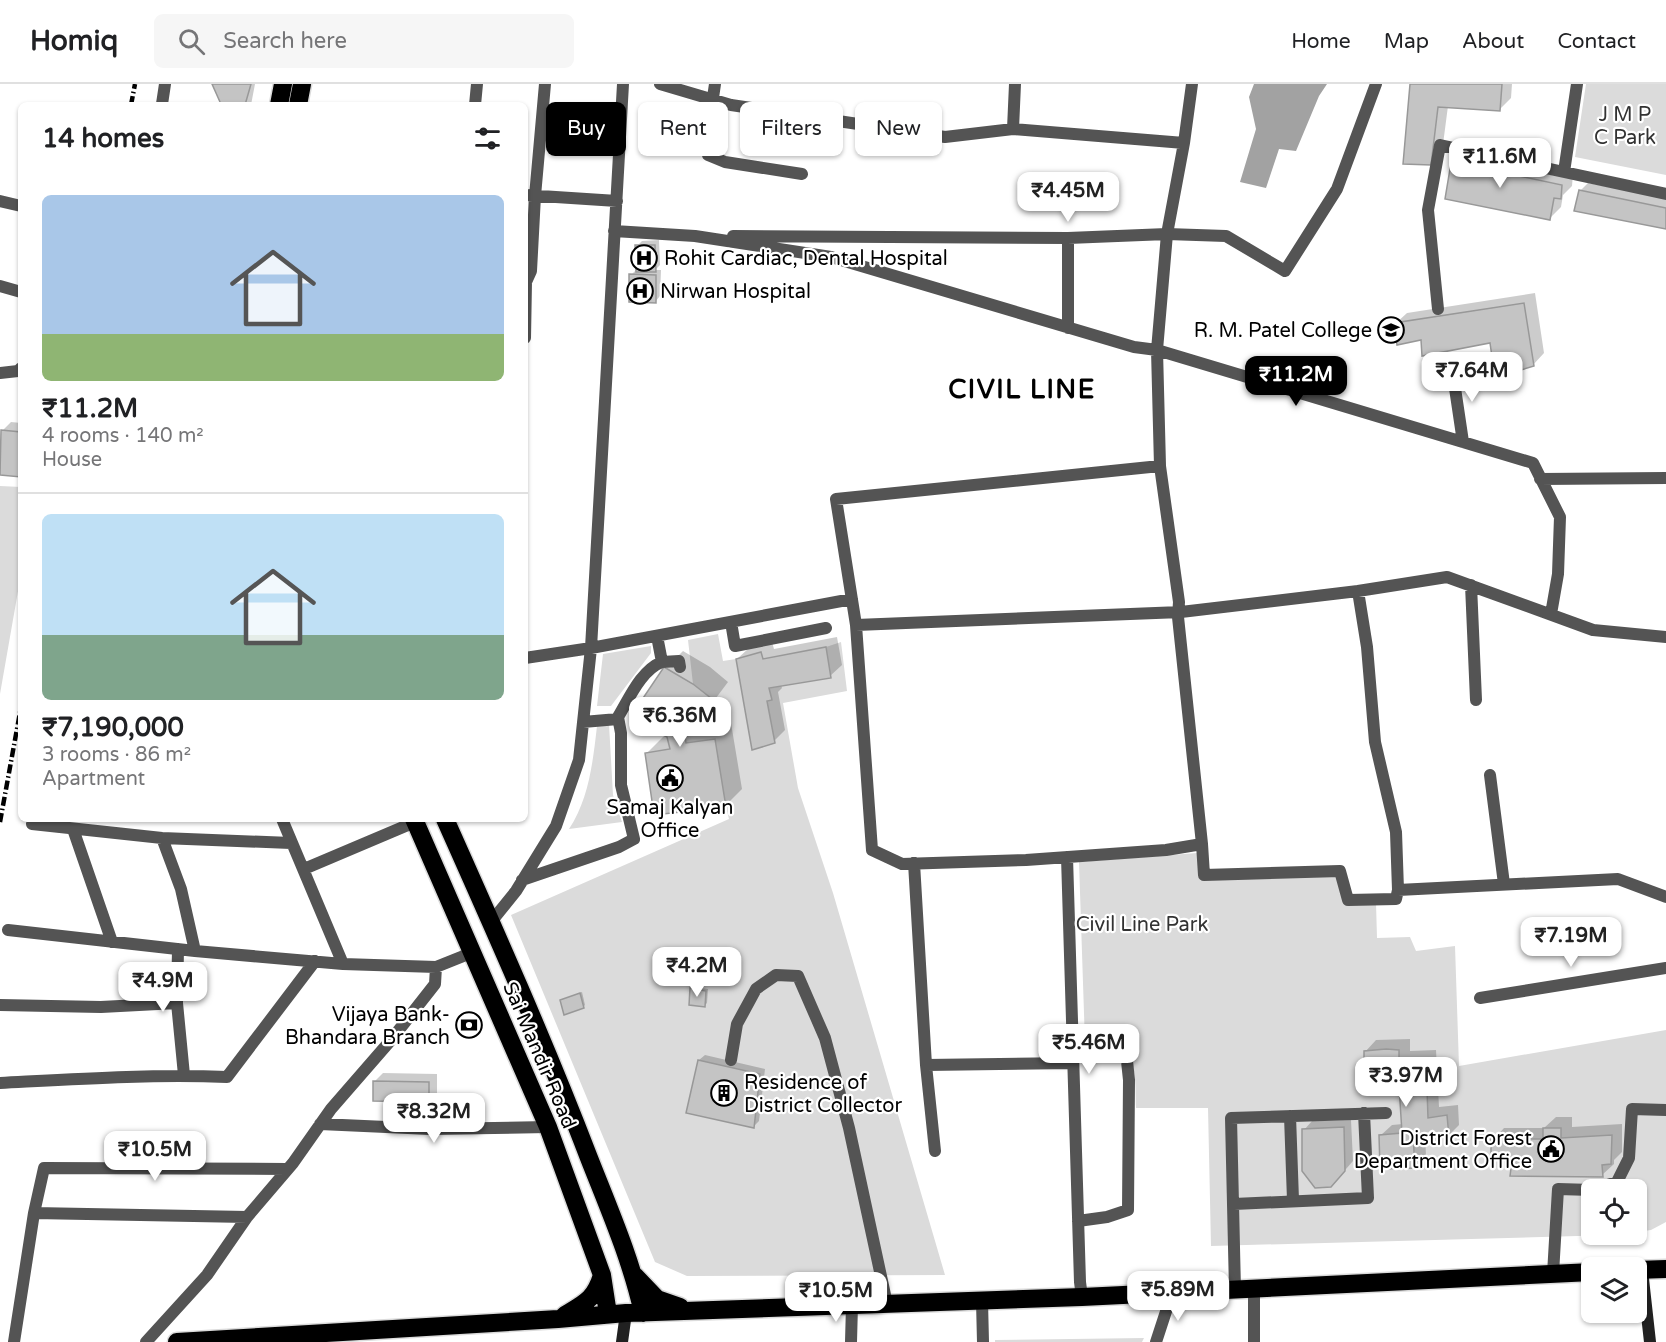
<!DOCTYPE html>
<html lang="en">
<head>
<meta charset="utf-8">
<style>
  :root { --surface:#fff; --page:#f6f6f6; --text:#202124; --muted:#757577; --line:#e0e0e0; --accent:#000 }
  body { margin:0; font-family:"Varela Round",sans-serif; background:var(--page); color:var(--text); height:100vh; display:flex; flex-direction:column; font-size:22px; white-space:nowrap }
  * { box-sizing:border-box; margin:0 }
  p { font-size:20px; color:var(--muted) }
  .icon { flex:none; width:33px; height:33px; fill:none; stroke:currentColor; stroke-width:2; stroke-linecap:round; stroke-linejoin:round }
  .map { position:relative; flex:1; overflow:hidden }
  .side { position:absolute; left:18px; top:18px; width:510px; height:720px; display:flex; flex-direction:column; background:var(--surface); border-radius:9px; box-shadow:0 2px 4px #0004 }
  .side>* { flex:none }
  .guide { position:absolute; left:546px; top:18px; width:570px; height:54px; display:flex; gap:12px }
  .tools { position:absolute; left:1581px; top:1095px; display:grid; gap:12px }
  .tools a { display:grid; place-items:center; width:66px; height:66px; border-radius:9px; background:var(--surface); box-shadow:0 2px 4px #0004; font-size:30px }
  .price { position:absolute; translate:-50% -51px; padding:0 14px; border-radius:12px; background:#fff; color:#222; font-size:20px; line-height:39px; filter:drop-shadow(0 2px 3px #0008) }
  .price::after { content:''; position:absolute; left:50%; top:36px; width:18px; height:14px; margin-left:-9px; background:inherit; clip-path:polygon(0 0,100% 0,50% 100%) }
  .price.active { background:var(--accent); color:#fff }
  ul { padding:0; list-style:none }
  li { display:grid; align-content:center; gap:12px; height:318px; padding:0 24px }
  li+li { border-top:2px solid var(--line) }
  li span { display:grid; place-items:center; height:186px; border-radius:9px; color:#555 }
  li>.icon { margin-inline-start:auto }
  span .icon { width:108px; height:108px; fill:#fffc; stroke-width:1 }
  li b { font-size:26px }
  h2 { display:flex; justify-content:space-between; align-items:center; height:72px; padding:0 24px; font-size:26px }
  .chip { padding:0 21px; border-radius:9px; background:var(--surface); box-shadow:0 2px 4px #0004; font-size:21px; line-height:54px }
  .chip.active { background:var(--accent); color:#fff }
  header { display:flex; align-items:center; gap:36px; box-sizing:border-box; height:84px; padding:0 30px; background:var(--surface); border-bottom:2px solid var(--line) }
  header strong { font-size:28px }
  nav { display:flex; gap:33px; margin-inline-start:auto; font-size:21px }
  .search { width:420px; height:54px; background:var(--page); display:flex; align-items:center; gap:15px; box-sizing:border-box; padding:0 21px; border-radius:9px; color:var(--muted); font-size:22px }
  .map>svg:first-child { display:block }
  .green { fill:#dbdbdb }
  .water { fill:#a2a2a2 }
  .shadow { fill:#0003 }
  .building { fill:#c4c4c4; stroke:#989898; stroke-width:1.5 }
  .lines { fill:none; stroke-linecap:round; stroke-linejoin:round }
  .highway-casing { stroke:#dbdbdb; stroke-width:21 }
  .street { stroke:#545454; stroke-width:12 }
  .secondary { stroke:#212121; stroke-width:12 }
  .highway { stroke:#000; stroke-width:18 }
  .rail { stroke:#000; stroke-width:4.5; stroke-dasharray:9 3 1.5 3; stroke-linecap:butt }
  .labels { text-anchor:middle; stroke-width:4.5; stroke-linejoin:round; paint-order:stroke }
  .park-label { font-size:20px; fill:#323232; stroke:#fff }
  .poi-label { font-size:20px; fill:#000; stroke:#fff; text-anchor:start }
  .street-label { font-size:20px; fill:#000; stroke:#fff }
  .district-label { font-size:26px; font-weight:bold; letter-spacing:1.5px; fill:#000; stroke:#fff }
</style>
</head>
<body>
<header>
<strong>Homiq</strong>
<div class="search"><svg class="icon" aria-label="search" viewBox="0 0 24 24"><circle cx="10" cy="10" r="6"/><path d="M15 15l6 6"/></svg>Search here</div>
<nav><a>Home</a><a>Map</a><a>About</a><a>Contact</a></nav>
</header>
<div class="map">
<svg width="1666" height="1258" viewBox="0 0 1666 1258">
  <rect width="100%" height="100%" fill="#fff"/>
  <path class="green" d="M1586,0H1666V91L1575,73Z
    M0,402L21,403V490L0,610Z
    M718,550L723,577L736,575L752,665L767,617L771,616L769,604L831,594L826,563L841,558L847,607L783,619L798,704L833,809L945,1191L687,1192L655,1178L511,831L729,735L726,723L686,659L685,652L712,615L693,600L688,556Z
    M651,562V569L611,622H597L603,570Z
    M609,640L613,711L622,738L569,745C589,715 593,677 597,642Z
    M1197,769L1199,792L1339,789L1348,818L1376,819L1377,854L1410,853L1416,867L1455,862L1459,982L1666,946V1138L1651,1146L1637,1148L1636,1106H1592V1150L1614,1151L1211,1162L1208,1024H1136C1135,1001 1138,976 1120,960L1085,959L1079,778Z
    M1144,1254L1142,1258H995V1256Z"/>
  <path class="water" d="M1254,0H1327L1319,12L1296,67L1279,65L1266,104L1240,98L1256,45L1249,13Z"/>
  <path class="shadow" d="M214,0H255L251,21H221V18Z
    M1412,0H1512L1511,14L1500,25L1448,22L1442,68L1431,79Z
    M1465,62L1573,90L1572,102L1563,111L1561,123L1550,134L1454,73Z
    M1588,99L1666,114V143L1580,107Z
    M659,156L660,181L655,186H661L660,212L655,218L631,191L636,186L637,162L642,157Z
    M1535,209L1544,269L1533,281L1491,257L1395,240L1407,229Z
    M11,338L21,339V391L0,389L2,347Z
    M837,553L842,581L830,592L781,601L782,604L778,608L785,646L774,657L737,575L749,564L772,558L774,565Z
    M683,567L710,583L728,598L701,634L703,643L731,639L742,705L725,722L647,669L664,652L668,651L634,632L666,584Z
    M693,903L708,905L707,919L705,921L691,905Z
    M582,908L585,921L583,923L561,917Z
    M1410,955V967L1436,966L1439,1023L1458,1021L1459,1041L1448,1052L1425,1050L1426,1072L1415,1083L1380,1052L1392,1041L1403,1040L1400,984L1365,968L1376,956Z
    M705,971L765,985L759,1037L754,1042L699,976Z
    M383,989L437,990V1009L429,1017L375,997Z
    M1556,1033H1572V1043L1622,1040V1068L1614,1076V1080L1602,1091L1513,1075L1493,1056L1504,1044H1544Z
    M1351,1036L1353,1077L1339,1093L1304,1046L1312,1037Z"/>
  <path class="building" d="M212,0H251L245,21H219L220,18Z
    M1410,0H1502L1500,27L1438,23L1431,81L1403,80Z
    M1452,73L1510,84V90L1562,101L1561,115L1554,114L1550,136L1445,115Z
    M1579,106L1666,124V145L1574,127Z
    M635,161H655L656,188H636Z
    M629,190L656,191V219L629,218Z
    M1524,219L1534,282L1495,294L1490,259L1422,272L1421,256L1397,261L1394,239Z
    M1,346L21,348V393L0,391Z
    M826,563L831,594L769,604L772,616L767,617L775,659L752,666L736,575L761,568L763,575Z
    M664,583L693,600L712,615L685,652L686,659L715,655L726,723L654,731L645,669L670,665L667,653L631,632Z
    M690,904L706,907L705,923L689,921Z
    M580,909L584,924L564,931L560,916Z
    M1386,965L1399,966V977L1426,976L1428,1034L1447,1031L1449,1053L1413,1051L1415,1084L1380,1085L1379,1051L1402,1049L1398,986L1364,988V967Z
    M698,976L760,990L754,1044L686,1029Z
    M373,997L429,998V1018L373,1017Z
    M1344,1043L1345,1087L1331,1103L1315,1104L1302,1087V1045Z
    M1543,1044H1561V1054L1612,1051L1611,1080L1602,1081L1603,1093L1510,1092L1512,1077L1491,1076V1055H1543Z"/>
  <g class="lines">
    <g class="highway-casing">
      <path id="highway" d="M279,21L283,0
        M298,21L302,0
        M414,735L548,1043L602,1191L608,1230
        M445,735C495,847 545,959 589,1074C609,1125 631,1175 643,1229
        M1636,1186L1666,1185
        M635,1192L657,1215L680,1223
        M565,1231C585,1219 595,1215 602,1191
        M177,1258L558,1235L626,1229L1082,1213L1592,1188"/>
    </g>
    <path class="street" d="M660,0L731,21L945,53L1013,45
      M715,0L707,54L708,71L725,78L802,90
      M162,20L165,0
      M475,21L477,0
      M1184,59L1192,0
      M1564,88L1666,110
      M525,111L617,117
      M0,117L21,122
      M614,147L695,152L831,173L1134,263L1157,266L1167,150L1226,152L1285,187L1337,105L1376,0
      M733,152L1068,154L1167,150L1184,59L1013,45L1015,0
      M1068,154V244
      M0,202L21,208
      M1438,225L1428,126L1440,61L1564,88L1577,0
      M525,254L526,198L531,187L535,112L545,0
      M1452,284L1463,358
      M0,289L18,287L21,284
      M1160,382L836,415L856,541L872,766L902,780L1026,776L1166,766L1202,760L1178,533L1179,518L1160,382L1157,266L1533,379L1560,433L1558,490L1551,530
      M1540,395L1666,394
      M1471,501L1476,616
      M1358,507L1367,563L1375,658L1396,748L1398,806
      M731,538L735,562L826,544
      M856,541L1181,528L1358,507L1447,493L1593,546L1666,553
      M525,574L591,564L852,515
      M662,578L679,577L680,583
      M583,638L618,635
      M1490,691L1504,800
      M282,735L343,880
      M32,740L162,754L291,759
      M73,745L112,858
      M162,754L181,805L195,867
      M1202,760L1204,791L1340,787L1348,816L1396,815L1398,806L1618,795L1666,813
      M1067,773L1080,1198L1082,1213
      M914,779L926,981L1073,979
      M304,785L415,738
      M522,796L619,763L634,755L621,701V649L618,633C629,615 641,586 662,578L657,552
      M491,838L516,807L556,742L579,676L591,564L623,0
      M8,846L195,867L343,880L436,883L471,869
      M178,865L177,919L184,991
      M1480,914L1666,884
      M0,921L101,923L177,919
      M1073,964L1120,967L1127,977L1129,996L1128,1126L1107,1133L1078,1137
      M731,976L737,940L756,905L776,891L798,892L825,954L849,1044L887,1220
      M926,981L935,1067
      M0,999C76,995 151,990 227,993L315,877
      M1290,1032L1293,1116
      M320,1040L430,1045L548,1043
      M1592,1106L1617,1098L1629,1074L1632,1025L1666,1026
      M1234,1120L1368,1114L1364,1029
      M34,1129L44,1084L287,1085
      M1553,1190L1558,1105L1592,1106
      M1254,1205V1258
      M1235,1206L1231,1034L1386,1029
      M982,1217L983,1258
      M14,1258L34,1129L247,1133
      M146,1258L207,1191L247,1133L293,1079L331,1025L391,956L435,900L436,883
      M851,1258L852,1221
      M1156,1258L1172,1209"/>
    <path class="secondary" d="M1642,1186L1650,1258
      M622,1258L626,1229"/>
    <use href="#highway" class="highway"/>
    <path class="rail" d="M131,21L135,0
      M0,738L21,623"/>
  </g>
  <defs>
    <g id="hospital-ring" transform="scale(1.35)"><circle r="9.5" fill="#fff" stroke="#000" stroke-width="1.5"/><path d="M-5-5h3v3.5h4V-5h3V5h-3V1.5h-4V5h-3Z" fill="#000"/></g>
    <g id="university-ring" transform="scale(1.35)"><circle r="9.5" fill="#fff" stroke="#000" stroke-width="1.5"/><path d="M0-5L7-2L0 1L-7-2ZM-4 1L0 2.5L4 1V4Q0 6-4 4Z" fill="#000"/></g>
    <g id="civic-ring" transform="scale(1.35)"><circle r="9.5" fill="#fff" stroke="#000" stroke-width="1.5"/><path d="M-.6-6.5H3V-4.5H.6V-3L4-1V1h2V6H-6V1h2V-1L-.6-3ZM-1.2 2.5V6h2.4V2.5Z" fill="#000"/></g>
    <g id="bank-ring" transform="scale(1.35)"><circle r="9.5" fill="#fff" stroke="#000" stroke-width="1.5"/><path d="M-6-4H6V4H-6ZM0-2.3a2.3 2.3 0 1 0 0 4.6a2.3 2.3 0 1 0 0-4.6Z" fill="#000"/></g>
    <g id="building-ring" transform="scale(1.35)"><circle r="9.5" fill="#fff" stroke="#000" stroke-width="1.5"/><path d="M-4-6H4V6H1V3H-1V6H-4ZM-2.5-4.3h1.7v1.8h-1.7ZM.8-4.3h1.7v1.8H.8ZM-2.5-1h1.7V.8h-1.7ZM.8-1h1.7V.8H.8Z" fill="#000"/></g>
  </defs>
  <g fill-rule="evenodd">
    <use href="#hospital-ring" x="644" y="174"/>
    <use href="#hospital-ring" x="640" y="207"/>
    <use href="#university-ring" x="1391" y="246"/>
    <use href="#civic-ring" x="670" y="694"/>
    <use href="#bank-ring" x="469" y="941"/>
    <use href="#building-ring" x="724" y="1009"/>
    <use href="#civic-ring" x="1551" y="1065"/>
  </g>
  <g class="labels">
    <g class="park-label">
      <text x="1625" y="37">J M P<tspan x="1625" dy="23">C Park</tspan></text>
      <text x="1142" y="847">Civil Line Park</text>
    </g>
    <g class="poi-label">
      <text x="664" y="181">Rohit Cardiac, Dental Hospital</text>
      <text x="660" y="214">Nirwan Hospital</text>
      <text x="1372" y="253" text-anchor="end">R. M. Patel College</text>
      <text x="670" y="730" text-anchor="middle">Samaj Kalyan<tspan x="670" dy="23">Office</tspan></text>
      <text x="450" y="937" text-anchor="end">Vijaya Bank-<tspan x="450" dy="23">Bhandara Branch</tspan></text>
      <text x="744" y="1005">Residence of<tspan x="744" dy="23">District Collector</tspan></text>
      <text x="1532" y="1061" text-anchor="end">District Forest<tspan x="1532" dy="23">Department Office</tspan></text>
    </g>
    <g class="street-label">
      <text transform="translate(540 971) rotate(67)" y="7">Sai Mandir Road</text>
    </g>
    <g class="district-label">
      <text x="1022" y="314">CIVIL LINE</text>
    </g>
  </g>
</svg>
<div class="tools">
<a><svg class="icon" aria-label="locate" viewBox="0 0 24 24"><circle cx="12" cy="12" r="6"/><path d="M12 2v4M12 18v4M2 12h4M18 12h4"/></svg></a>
<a><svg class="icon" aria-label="layers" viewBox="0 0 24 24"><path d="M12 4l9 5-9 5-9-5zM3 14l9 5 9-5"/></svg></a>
</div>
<b class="price" style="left:1500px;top:105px">₹11.6M</b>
<b class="price" style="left:1068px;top:139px">₹4.45M</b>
<b class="price" style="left:1472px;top:319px">₹7.64M</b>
<b class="price active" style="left:1296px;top:323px">₹11.2M</b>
<b class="price" style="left:680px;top:664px">₹6.36M</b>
<b class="price" style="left:1571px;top:884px">₹7.19M</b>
<b class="price" style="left:697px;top:914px">₹4.2M</b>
<b class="price" style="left:163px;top:929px">₹4.9M</b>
<b class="price" style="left:1089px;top:991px">₹5.46M</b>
<b class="price" style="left:1406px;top:1024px">₹3.97M</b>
<b class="price" style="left:434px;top:1060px">₹8.32M</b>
<b class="price" style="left:155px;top:1098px">₹10.5M</b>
<b class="price" style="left:1178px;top:1238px">₹5.89M</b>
<b class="price" style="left:836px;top:1239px">₹10.5M</b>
<div class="guide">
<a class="chip active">Buy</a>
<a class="chip">Rent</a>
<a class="chip">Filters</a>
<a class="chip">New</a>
</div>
<section class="side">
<h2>14 homes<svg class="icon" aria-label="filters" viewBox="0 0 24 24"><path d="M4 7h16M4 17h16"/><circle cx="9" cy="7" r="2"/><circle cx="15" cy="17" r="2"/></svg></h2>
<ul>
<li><span style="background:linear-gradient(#a9c7e8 75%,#8fb573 0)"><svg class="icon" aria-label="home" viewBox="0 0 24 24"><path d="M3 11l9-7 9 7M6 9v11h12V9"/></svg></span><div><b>₹11.2M</b><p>4 rooms · 140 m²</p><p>House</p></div></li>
<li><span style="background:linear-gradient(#bfe0f5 65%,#7fa58c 0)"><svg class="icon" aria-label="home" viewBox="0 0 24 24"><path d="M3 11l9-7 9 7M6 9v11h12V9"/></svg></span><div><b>₹7,190,000</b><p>3 rooms · 86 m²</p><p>Apartment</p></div></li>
</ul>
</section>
</div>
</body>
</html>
